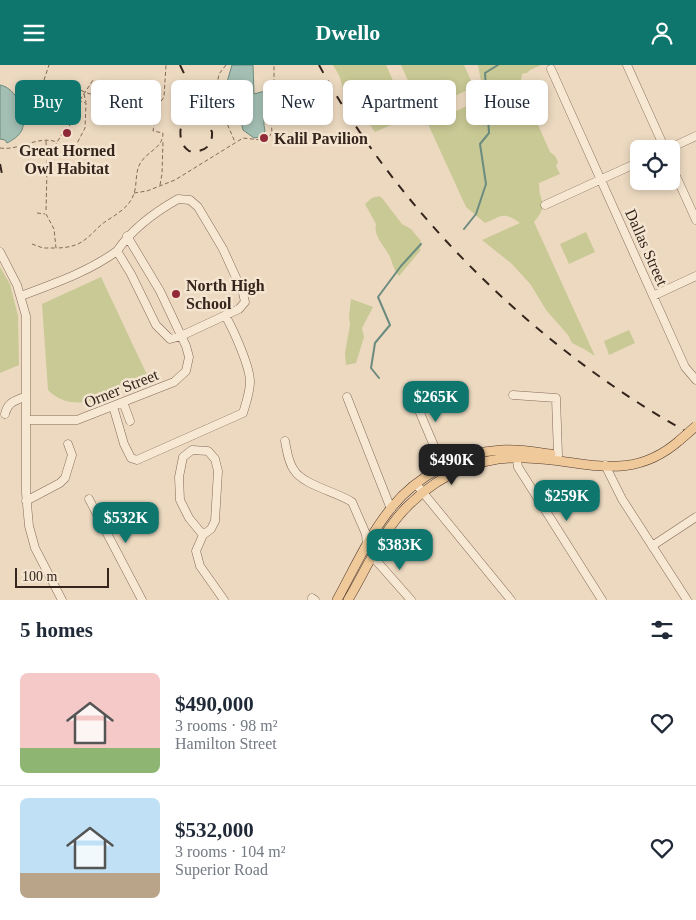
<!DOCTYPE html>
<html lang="en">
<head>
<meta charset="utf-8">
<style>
  :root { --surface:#fff; --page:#f6f6f7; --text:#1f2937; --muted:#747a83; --line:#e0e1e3; --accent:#0f766e }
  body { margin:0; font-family:"Times New Roman",serif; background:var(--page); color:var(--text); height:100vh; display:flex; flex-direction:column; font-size:19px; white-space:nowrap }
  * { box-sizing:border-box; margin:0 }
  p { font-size:16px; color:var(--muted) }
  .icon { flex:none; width:28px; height:28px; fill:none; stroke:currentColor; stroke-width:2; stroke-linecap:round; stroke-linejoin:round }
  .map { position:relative; height:535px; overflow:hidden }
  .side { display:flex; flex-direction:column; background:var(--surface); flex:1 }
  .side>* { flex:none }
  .guide { position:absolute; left:15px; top:15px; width:666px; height:45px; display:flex; gap:10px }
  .fabs { position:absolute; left:630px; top:75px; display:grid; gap:10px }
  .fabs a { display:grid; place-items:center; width:50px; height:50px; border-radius:8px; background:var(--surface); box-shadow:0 2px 8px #0003; font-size:25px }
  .scale { position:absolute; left:15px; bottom:12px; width:94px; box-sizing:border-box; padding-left:5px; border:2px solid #35251d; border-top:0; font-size:14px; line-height:18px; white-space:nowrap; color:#35251d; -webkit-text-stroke:4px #f4e5d0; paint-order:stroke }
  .price { position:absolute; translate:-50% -42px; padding:0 11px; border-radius:10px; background:var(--accent); color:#fff; font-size:16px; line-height:32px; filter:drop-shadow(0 1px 2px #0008) }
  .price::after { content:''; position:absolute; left:50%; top:30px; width:15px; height:11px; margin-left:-8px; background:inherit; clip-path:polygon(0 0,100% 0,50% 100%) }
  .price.active { background:#222; color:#fff }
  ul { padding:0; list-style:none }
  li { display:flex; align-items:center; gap:15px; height:125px; padding:0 20px }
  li+li { border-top:1px solid var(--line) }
  li span { display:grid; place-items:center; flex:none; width:140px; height:100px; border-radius:8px; color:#555 }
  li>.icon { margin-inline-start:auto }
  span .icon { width:60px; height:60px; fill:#fffc; stroke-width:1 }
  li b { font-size:21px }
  h2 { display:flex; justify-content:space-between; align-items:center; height:60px; padding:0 20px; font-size:21px }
  .pill { padding:0 18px; border-radius:8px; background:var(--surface); box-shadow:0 2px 8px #0003; font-size:18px; line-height:45px }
  .pill.active { background:var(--accent); color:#fff }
  header { display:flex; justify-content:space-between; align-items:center; height:65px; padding:0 20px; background:var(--accent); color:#fff; font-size:22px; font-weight:800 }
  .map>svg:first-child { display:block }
  .green { fill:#c9c995 }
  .water { fill:#a3beb3; stroke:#6b8c7f }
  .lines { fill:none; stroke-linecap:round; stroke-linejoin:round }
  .stream { stroke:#6b8c7f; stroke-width:2 }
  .minor-casing { stroke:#856a59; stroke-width:9 }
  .major-casing { stroke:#523a2d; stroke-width:10 }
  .path { stroke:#856a59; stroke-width:1; stroke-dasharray:4 2.5; stroke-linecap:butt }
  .minor { stroke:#f7e8d3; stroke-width:8 }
  .major { stroke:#efc999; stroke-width:9 }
  .rail { stroke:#35251d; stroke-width:2; stroke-dasharray:9 9; stroke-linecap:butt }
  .major-bridge-casing { stroke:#523a2d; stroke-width:10; stroke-linecap:butt }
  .major-bridge { stroke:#efc999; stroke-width:9 }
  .poi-dot { fill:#912b39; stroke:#f4e5d0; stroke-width:2 }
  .labels { text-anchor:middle; stroke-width:5; stroke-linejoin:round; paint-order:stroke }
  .poi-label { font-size:16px; font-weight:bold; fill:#35251d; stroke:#f4e5d0; text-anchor:start }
  .street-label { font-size:16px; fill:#35251d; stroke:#f4e5d0 }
</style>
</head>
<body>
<header><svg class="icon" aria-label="menu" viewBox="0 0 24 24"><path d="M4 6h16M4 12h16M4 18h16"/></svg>Dwello<svg class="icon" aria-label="person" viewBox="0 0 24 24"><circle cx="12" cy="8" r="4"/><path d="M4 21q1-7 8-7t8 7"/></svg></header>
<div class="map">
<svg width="696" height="535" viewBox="0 0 696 535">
  <rect width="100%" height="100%" fill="#ecd9c0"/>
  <path class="green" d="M333,0H386L409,52L375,67L343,23L339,10Z
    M401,0H464L474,22L422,46Z
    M478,0H541L530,5L527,8L522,9L521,15L532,39L535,53L550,87L555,91L558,97L556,101L560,109L539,118C539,140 550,137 534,157L595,291L584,284L572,278L568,270L546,245L531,220L512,199L482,175L520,158C503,146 502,151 485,158L466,142L428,59L480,35L483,41L484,32Z
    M379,131L382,133L402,159L411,164L421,176L420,186L399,211C394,205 393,200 390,192C385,181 373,172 376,159L365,139L372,133Z
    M586,167L595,187L569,199L560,179Z
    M0,202L10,219L18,251L19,300L0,308Z
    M101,212L148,312C119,325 76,354 48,325L42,239Z
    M351,234L373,242L362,263L364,272L356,298L346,300L345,288L350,260L349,252Z
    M629,265L635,278L609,290L604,276Z"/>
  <path class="water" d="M232,0H253L254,29L269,25L274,27C264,40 262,51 265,66L260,72L254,73L243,65L241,57C250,41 248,35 241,19L232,21L227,17Z
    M0,20C17,23 28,50 22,65C19,71 13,75 7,78L5,75L0,74Z"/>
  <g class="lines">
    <path class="stream" d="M464,164L476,149L486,119L480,79L489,68L485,8L498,0
      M379,313L371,303L375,278L390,260L378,232L401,201L421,179"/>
    <g class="minor-casing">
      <path id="minor" d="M627,0L665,84
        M551,4L685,302L696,315
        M668,84L696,71
        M671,100L696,155
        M178,134L190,135L198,142L223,184L243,228L245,237L239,244L181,271L170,274L156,260L131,209L117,186C132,164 155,147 178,134Z
        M545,140L639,97
        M0,187L17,220L26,251V428L29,461L35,483L62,535
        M21,231C55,218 88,207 117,186
        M653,231L696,211
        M409,322L443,402
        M513,330L556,333L558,390
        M347,332L391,444
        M123,337L130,356
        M113,341L124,379L131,393L137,395L243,348C246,338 250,327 250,317C250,301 233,264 225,250
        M5,349C8,336 16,336 26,331
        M26,355H77L174,317L186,306L189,292L186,281L160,226L127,171
        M285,376C287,386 288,397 294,405C303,420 337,427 352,437L366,469L367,481
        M516,389L518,402L602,535
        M605,400L622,434L687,535
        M416,419L511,535
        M89,434L142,535
        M26,436L60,418L65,413L72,390L68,379
        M203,470L211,464L215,456L218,406L215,394L208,386L192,385L183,392L179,412L180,435L189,453L203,470L196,486L200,501L224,535
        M652,481L696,452
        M373,492L411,535
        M312,533L315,535"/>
    </g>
    <g class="major-casing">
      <path id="major" d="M337,535C354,504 369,470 392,442C417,411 461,387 501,385C518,384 535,387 551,389
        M348,535C367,503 384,462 412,437C442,408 483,391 525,393C584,394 629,420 680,375"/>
    </g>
    <path class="path" d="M226,0L219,9L215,31L235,77
      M44,15L49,0
      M75,23L90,29L104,27L124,33
      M84,29L86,37
      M80,35L93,15
      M117,55L130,17
      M46,76L47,104L46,147
      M0,83C20,86 37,70 57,77
      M37,89L46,88L53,84L65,64L74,57L80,36L86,38L85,63L74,84L76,90L83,93L86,86L81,84
      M160,120L162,109L163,77
      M134,128L147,126L175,115L243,73L261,75L269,72L272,67L271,55L281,27L274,15V0
      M37,148L45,149
      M46,149L54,164L56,183C63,183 71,182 78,179C88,174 94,166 102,159C113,151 128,144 133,131C138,121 134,107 141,97C148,86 163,83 163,68L153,66L157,42L164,32L166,0
      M32,179L43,183H55"/>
    <use href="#minor" class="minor"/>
    <use href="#major" class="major"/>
    <path class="rail" d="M180,0L212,67C213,82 203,88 189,86C170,73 188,42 191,24
      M319,0C402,153 543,289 696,372
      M0,99L2,109L0,114"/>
    <g class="major-bridge-casing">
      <path id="major-bridge" d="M680,375L696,361"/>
    </g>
    <use href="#major-bridge" class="major-bridge"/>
  </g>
  <g class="poi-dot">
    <circle cx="67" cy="68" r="5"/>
    <circle cx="264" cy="73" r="5"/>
    <circle cx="176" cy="229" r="5"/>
  </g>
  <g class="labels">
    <g class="poi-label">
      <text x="274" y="79">Kalil Pavilion</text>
      <text x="67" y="91" text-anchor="middle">Great Horned<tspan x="67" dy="18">Owl Habitat</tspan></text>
      <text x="186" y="226">North High<tspan x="186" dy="18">School</tspan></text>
    </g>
    <g class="street-label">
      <text transform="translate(647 182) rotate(66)" y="6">Dallas Street</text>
      <text transform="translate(121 323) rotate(-22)" y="6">Orner Street</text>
    </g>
  </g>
</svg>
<div class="fabs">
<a><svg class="icon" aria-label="locate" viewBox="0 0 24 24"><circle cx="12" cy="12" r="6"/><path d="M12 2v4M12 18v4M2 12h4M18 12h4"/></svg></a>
</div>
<div class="scale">100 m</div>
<b class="price" style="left:436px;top:358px">$265K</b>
<b class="price active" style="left:452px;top:421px">$490K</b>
<b class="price" style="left:567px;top:457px">$259K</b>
<b class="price" style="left:126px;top:479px">$532K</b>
<b class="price" style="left:400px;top:506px">$383K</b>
<div class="guide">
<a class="pill active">Buy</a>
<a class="pill">Rent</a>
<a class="pill">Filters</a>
<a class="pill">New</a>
<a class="pill">Apartment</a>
<a class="pill">House</a>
</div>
</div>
<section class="side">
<h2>5 homes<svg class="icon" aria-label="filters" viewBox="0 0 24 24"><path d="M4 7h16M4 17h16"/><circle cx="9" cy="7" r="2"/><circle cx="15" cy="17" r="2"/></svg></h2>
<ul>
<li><span style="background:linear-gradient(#f6c9c9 75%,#8fb573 0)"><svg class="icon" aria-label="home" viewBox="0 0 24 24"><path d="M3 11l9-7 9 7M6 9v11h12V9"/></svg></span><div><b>$490,000</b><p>3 rooms · 98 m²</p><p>Hamilton Street</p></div><svg class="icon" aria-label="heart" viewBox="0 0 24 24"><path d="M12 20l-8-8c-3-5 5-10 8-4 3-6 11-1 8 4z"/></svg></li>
<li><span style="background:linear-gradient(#bfe0f5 75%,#b9a48a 0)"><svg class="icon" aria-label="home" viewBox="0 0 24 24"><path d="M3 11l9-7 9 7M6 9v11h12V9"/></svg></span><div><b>$532,000</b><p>3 rooms · 104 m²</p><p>Superior Road</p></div><svg class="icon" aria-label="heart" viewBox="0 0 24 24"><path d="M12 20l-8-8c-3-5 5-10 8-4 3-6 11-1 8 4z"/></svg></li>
</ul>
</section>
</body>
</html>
